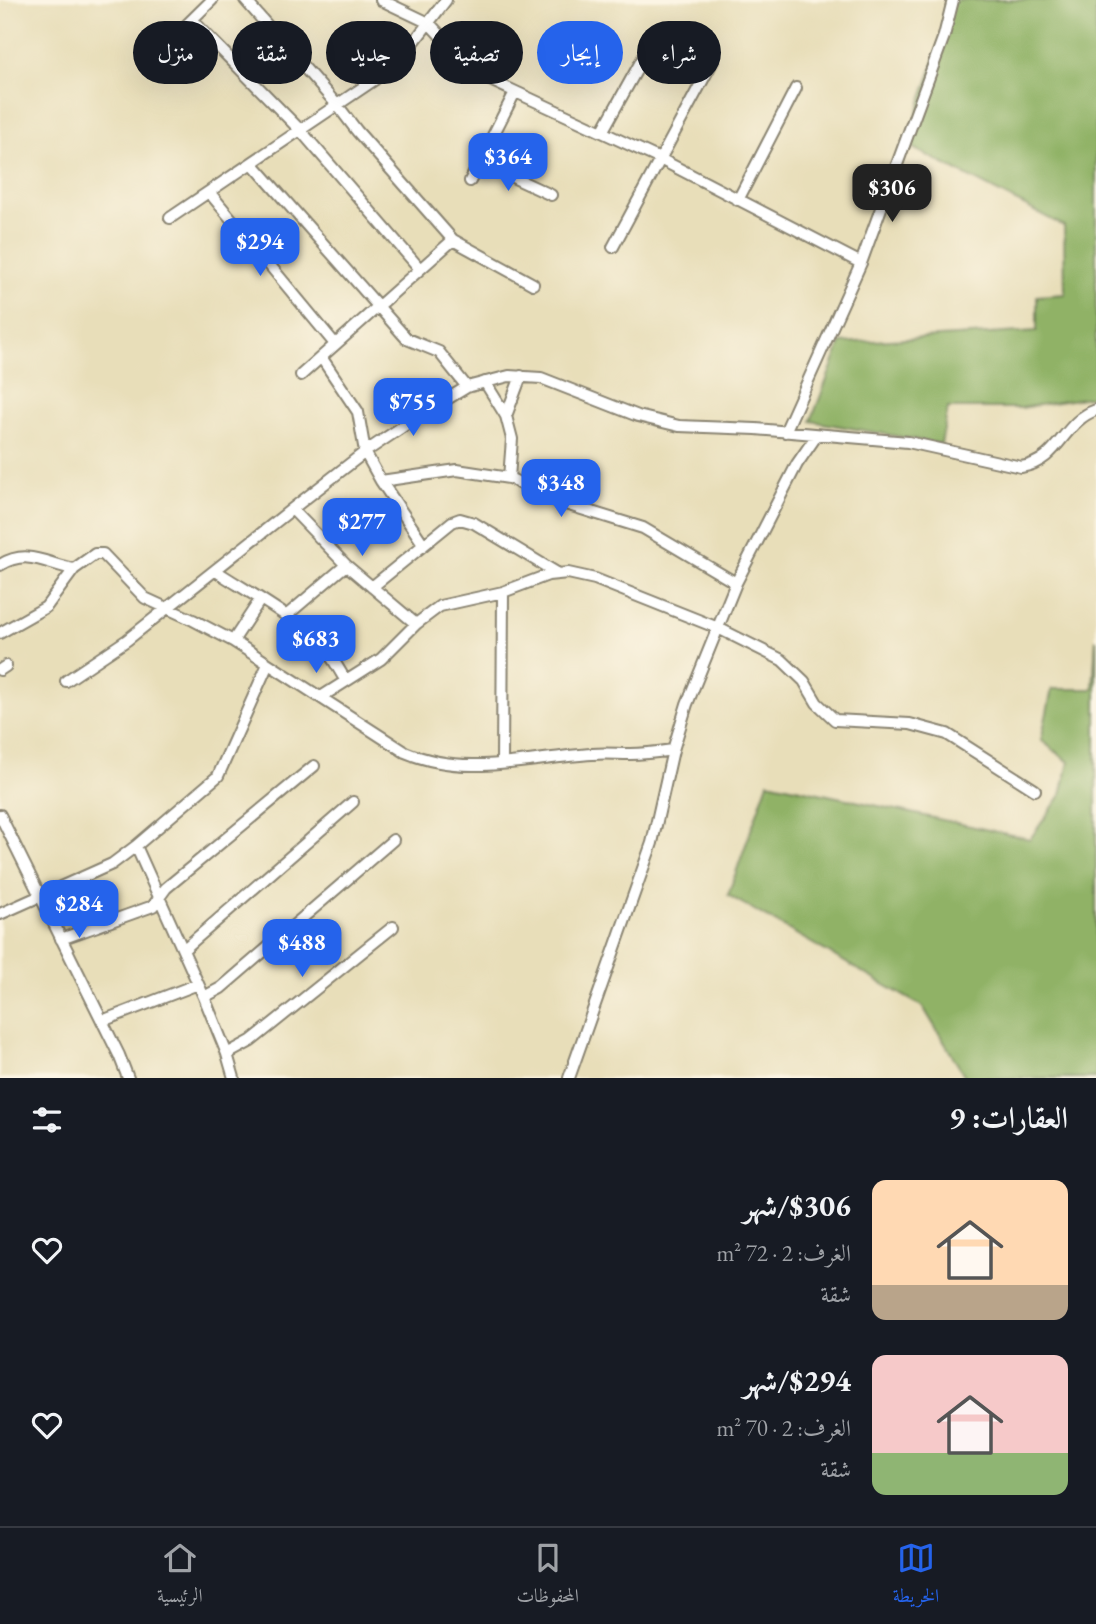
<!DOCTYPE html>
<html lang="ar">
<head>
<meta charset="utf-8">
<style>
  :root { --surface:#171b24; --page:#242831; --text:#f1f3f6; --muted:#9ea1a6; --line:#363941; --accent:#2563eb }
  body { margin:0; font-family:"EB Garamond",Amiri,serif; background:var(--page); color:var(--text); direction:rtl; height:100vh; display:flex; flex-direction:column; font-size:26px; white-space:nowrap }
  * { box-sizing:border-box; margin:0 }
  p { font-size:23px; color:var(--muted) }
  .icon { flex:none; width:38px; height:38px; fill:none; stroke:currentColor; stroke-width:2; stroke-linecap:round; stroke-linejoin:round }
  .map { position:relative; height:1078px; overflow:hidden; direction:ltr }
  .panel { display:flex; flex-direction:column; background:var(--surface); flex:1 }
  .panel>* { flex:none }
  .guide { position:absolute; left:21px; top:21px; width:700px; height:63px; direction:rtl; display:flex; gap:14px }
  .price { position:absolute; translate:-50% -60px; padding:0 16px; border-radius:14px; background:var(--accent); color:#fff; font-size:23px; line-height:46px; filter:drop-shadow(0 2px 4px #0008) }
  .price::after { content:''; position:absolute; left:50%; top:42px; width:21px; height:16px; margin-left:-10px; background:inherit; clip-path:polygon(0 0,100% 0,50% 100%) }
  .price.on { background:#222; color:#fff }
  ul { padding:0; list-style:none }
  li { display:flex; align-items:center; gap:21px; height:175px; padding:0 28px }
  li span { display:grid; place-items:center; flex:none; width:196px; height:140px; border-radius:14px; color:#555 }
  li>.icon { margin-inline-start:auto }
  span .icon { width:84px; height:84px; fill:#fffc; stroke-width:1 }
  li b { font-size:30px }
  h2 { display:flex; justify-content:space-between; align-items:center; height:84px; padding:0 28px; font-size:30px }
  .tag { padding:0 24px; border-radius:32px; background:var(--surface); box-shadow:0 7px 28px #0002; font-size:24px; line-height:63px }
  .tag.on { background:var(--accent); color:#fff }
  .tabs { display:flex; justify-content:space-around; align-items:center; height:98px; border-top:2px solid var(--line); background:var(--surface); font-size:19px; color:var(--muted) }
  .tabs a { display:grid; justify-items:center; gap:4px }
  .tabs .on { color:var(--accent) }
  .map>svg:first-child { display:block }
  .forest { fill:#90b266; stroke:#5e6e48; stroke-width:2 }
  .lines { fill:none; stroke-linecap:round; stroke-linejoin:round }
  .minor-casing { stroke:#8a8472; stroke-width:14 }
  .minor { stroke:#fff; stroke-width:10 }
</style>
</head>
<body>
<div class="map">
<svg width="1096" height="1078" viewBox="0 0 1096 1078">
  <rect width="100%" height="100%" fill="#fcf5e5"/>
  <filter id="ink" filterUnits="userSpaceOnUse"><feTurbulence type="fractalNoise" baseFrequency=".0143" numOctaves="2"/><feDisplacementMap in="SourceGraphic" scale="14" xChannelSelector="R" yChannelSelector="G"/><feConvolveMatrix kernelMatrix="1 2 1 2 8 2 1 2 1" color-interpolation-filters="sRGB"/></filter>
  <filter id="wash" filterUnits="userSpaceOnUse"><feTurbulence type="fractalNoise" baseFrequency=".00686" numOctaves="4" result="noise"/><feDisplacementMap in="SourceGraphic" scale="28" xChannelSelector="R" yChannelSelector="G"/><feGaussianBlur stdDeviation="1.57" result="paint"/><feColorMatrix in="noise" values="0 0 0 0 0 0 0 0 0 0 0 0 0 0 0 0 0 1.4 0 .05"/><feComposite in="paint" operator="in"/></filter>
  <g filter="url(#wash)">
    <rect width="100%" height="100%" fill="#e8deb9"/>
    <path class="forest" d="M954,0H1096V396L1021,408H948L941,444L811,421L841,343L1037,331V296L1065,294L1064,226L907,145Z
      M1096,639V1078H966L923,1007L728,895L768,782L1030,839L1061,795L1069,762L1041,740L1052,689H1093Z"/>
  </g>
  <g filter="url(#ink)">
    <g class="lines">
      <g class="minor-casing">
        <path id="minor" d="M245,0L338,106L357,131L453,240L533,284
          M381,0L429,23L475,73L660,159L861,263
          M192,20L301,131L420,269
          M158,53L212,0
          M602,132L653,40
          M480,162L551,195
          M252,163L407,339L439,352L467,387
          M470,181L515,92
          M209,192L335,344
          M738,200L796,88
          M170,218L374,80L404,55L446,0
          M613,247L713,61
          M321,357L358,412L365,452L381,481L424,545
          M301,375L453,240
          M485,382L506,416L512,439L509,478
          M506,416L521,376
          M785,432L861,263L944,36L953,0
          M381,481L457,470L509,478L559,502L643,528L736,583
          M292,509L346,565L416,624
          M0,565C28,548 46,564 74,569L95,554H103L145,598L193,620L233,641L405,752C466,778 528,758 592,754C604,753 617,754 630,754C644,754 659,752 673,750
          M216,571C251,594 303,621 328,653C335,661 340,672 346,681
          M372,587L452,522L460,519L474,523L557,573
          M286,616L346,565
          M0,633L46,607L74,569
          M233,641L260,600
          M0,670L6,666
          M66,681L127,640L292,509L365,452L414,419L467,387L509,376L541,378L638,416L679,426L756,429L908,442L1021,467C1060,461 1062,422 1096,410
          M321,697L381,659L416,624L440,606L503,592L548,575L568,573L595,579L718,628L782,660L804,681L817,703L835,720L910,724L947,734L1035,790
          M502,764L503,592
          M0,815L119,1055L128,1078
          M136,846L204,997L227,1054L234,1078
          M0,914L112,864L136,846L218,776L268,664
          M61,939L153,906L166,888L314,766
          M183,950L353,802
          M204,997L221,988L393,840
          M102,1021L198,984
          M227,1054L251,1041L393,927
          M569,1078L652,843L673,750L687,704L736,583L797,464L817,435"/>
      </g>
      <use href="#minor" class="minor"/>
    </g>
  </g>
</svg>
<b class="price" style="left:508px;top:193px">$364</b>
<b class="price on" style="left:892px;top:224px">$306</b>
<b class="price" style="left:260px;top:278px">$294</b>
<b class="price" style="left:413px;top:438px">$755</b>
<b class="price" style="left:561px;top:519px">$348</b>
<b class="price" style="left:362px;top:558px">$277</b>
<b class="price" style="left:316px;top:675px">$683</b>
<b class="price" style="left:79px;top:940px">$284</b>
<b class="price" style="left:302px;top:979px">$488</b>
<div class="guide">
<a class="tag">شراء</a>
<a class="tag on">إيجار</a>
<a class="tag">تصفية</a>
<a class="tag">جديد</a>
<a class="tag">شقة</a>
<a class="tag">منزل</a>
</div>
</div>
<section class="panel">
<h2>العقارات: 9<svg class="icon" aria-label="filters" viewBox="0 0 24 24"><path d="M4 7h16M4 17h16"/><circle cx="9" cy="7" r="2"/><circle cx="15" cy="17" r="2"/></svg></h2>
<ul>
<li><span style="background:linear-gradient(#ffd9b3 75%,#b9a48a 0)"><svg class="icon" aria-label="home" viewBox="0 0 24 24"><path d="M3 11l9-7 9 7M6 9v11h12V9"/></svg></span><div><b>$306/شهر</b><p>الغرف: 2 · 72 m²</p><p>شقة</p></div><svg class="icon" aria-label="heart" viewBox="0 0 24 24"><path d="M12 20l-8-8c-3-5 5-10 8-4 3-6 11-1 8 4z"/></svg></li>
<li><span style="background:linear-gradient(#f6c9c9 70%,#8fb573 0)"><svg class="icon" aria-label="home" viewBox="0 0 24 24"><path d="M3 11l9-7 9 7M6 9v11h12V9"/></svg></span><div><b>$294/شهر</b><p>الغرف: 2 · 70 m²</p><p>شقة</p></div><svg class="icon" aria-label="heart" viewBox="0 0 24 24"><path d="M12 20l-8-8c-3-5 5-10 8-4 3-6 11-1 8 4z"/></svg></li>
</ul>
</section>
<nav class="tabs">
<a class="on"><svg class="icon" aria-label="map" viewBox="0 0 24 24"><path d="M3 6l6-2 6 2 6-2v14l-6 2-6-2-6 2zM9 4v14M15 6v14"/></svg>الخريطة</a>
<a><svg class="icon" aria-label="saved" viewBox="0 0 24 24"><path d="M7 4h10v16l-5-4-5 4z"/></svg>المحفوظات</a>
<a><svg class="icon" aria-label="home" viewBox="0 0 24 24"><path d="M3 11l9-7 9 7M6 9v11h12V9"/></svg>الرئيسية</a>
</nav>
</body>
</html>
